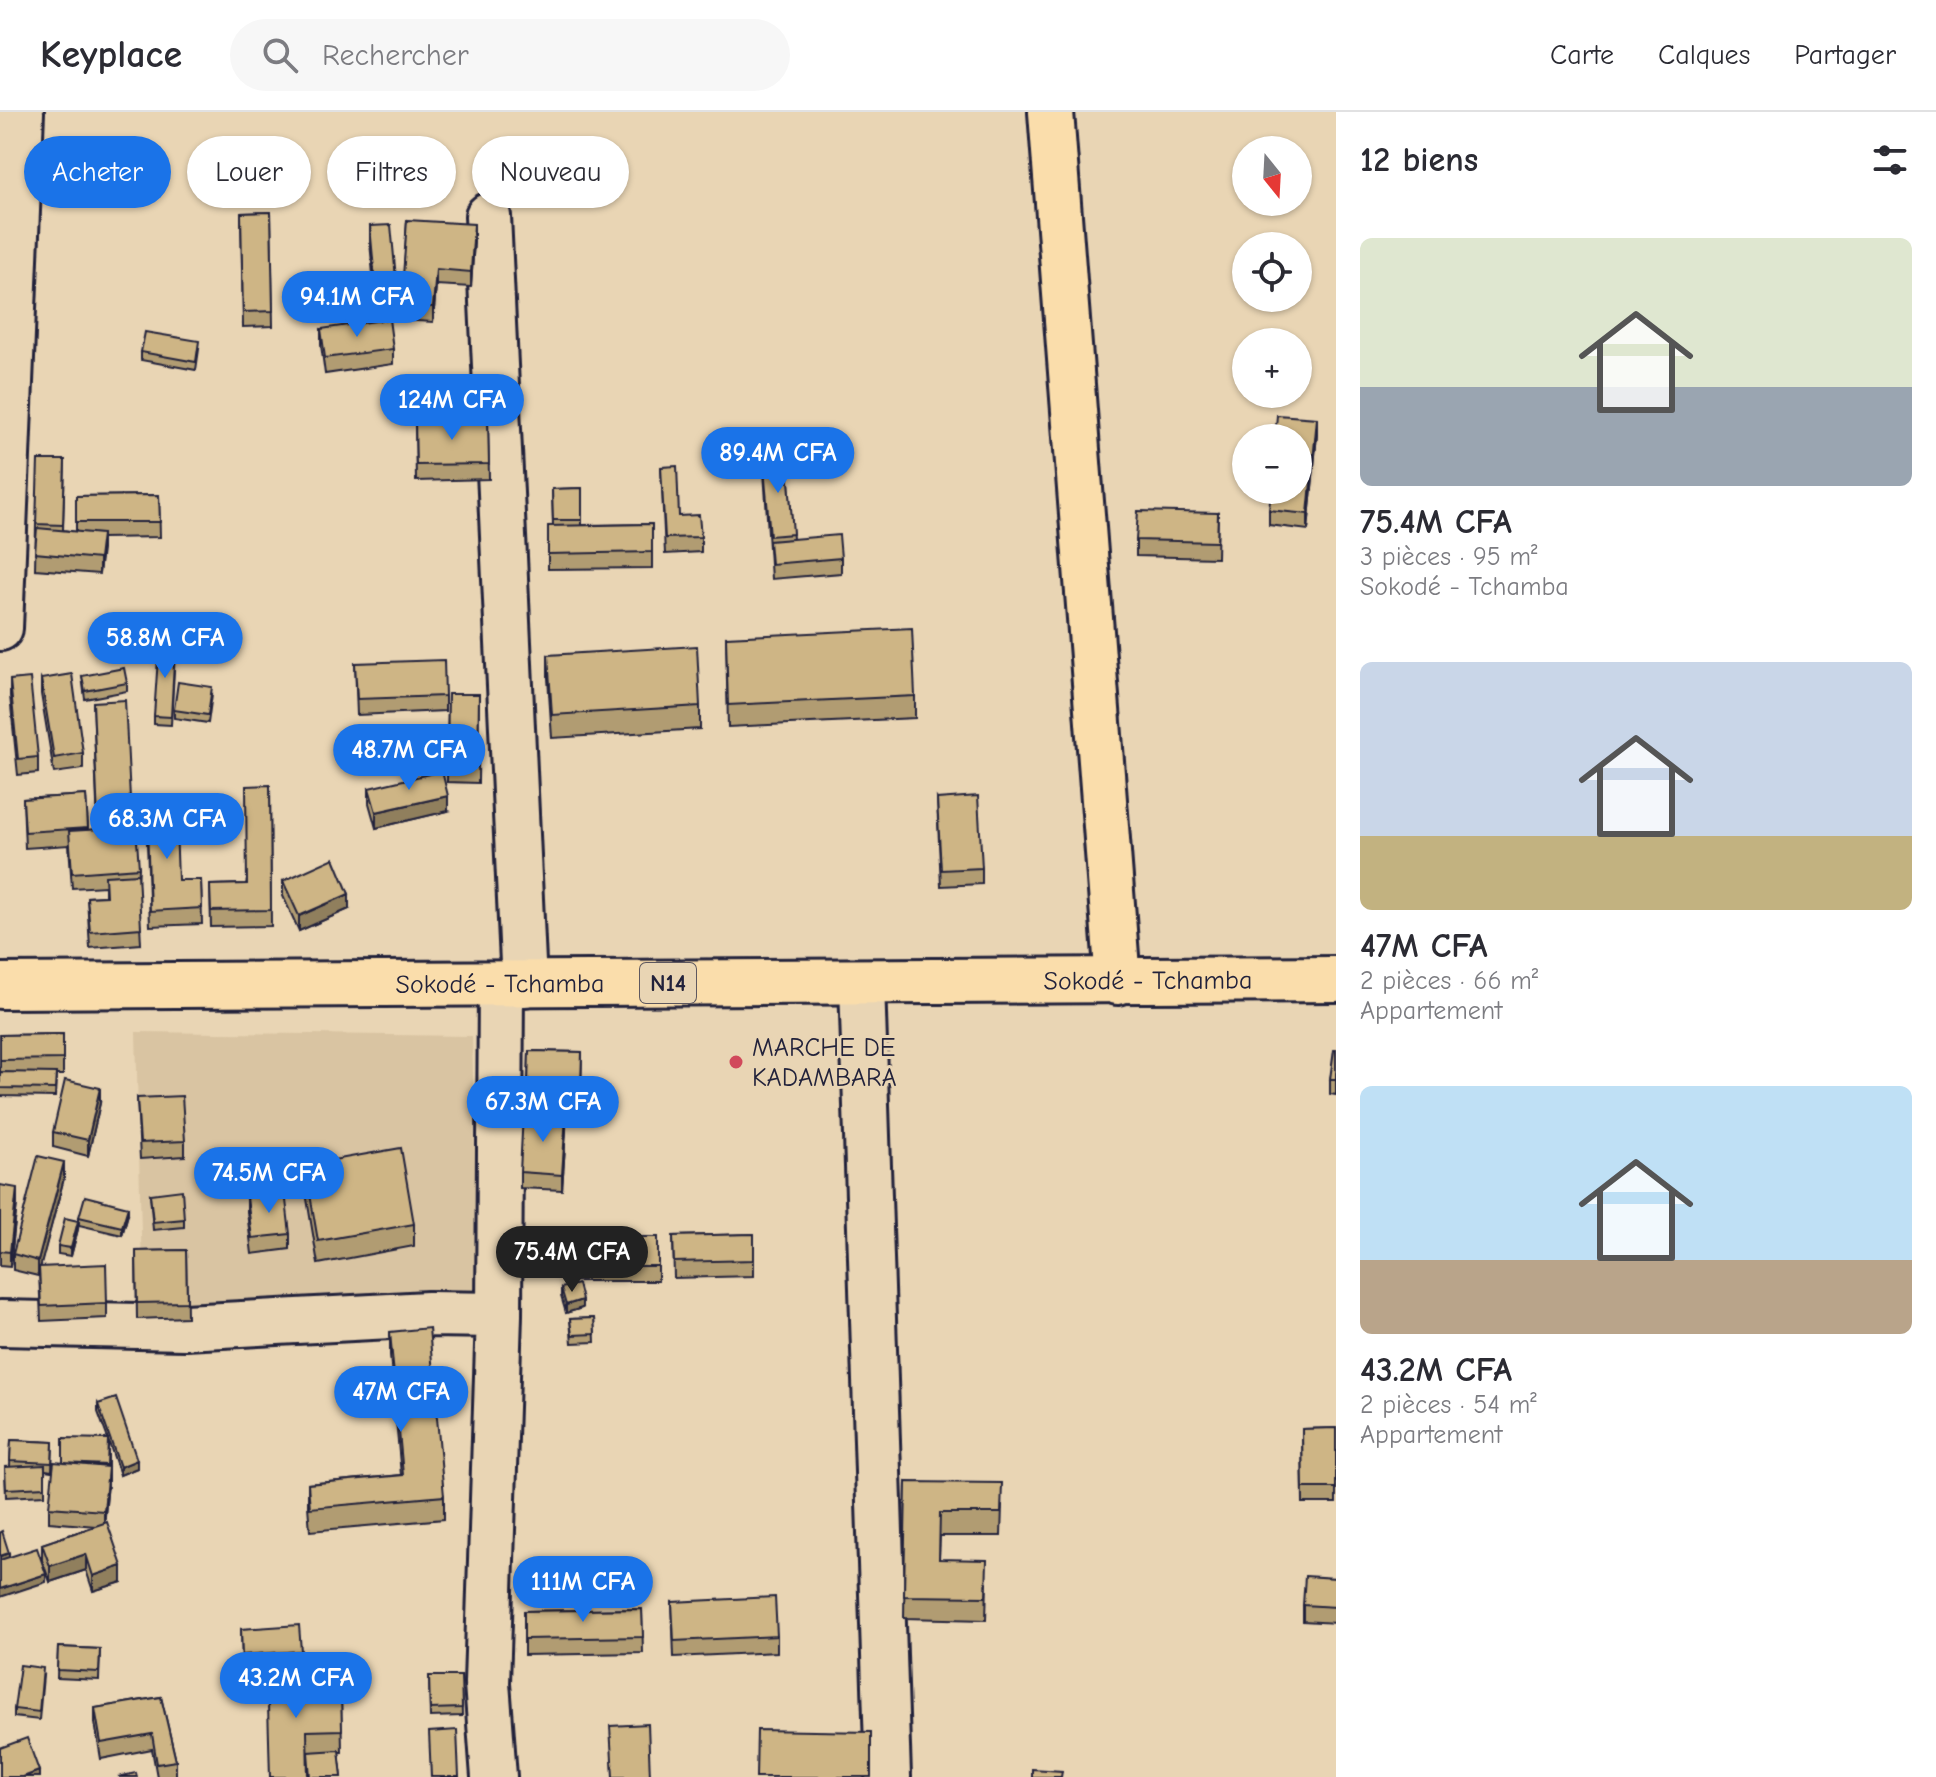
<!DOCTYPE html>
<html lang="fr">
<head>
<meta charset="utf-8">
<style>
  :root { --surface:#fff; --page:#f7f7f7; --text:#2b2b33; --muted:#7c7c81; --line:#e1e1e2; --accent:#1a73e8 }
  body { margin:0; font-family:"Comic Neue",sans-serif; background:var(--page); color:var(--text); height:100vh; display:flex; flex-direction:column; font-size:30px; white-space:nowrap }
  * { box-sizing:border-box; margin:0 }
  p { font-size:26px; color:var(--muted) }
  .icon { flex:none; width:44px; height:44px; fill:none; stroke:currentColor; stroke-width:2; stroke-linecap:round; stroke-linejoin:round }
  .map { position:relative; flex:1; overflow:hidden }
  .side { display:flex; flex-direction:column; background:var(--surface); width:600px }
  .side>* { flex:none }
  .top-card { position:absolute; left:24px; top:24px; width:760px; height:72px; display:flex; gap:16px }
  .needle { width:52px; rotate:162deg }
  .tools { position:absolute; left:1232px; top:24px; display:grid; gap:16px }
  .tools a { display:grid; place-items:center; width:80px; height:80px; border-radius:50%; background:var(--surface); box-shadow:0 2px 6px #0004; font-size:40px }
  .price { position:absolute; translate:-50% -68px; padding:0 18px; border-radius:28px; background:var(--accent); color:#fff; font-size:26px; line-height:52px; filter:drop-shadow(0 2px 4px #0008) }
  .price::after { content:''; position:absolute; left:50%; top:48px; width:24px; height:18px; margin-left:-12px; background:inherit; clip-path:polygon(0 0,100% 0,50% 100%) }
  .price.current { background:#222; color:#fff }
  ul { padding:0; list-style:none }
  li { display:grid; align-content:center; gap:16px; height:424px; padding:0 24px }
  li span { display:grid; place-items:center; height:248px; border-radius:12px; color:#555 }
  li>.icon { margin-inline-start:auto }
  span .icon { width:144px; height:144px; fill:#fffc; stroke-width:1 }
  li b { font-size:34px }
  h2 { display:flex; justify-content:space-between; align-items:center; height:96px; padding:0 24px; font-size:34px }
  .pill { padding:0 28px; border-radius:36px; background:var(--surface); box-shadow:0 2px 6px #0004; font-size:28px; line-height:72px }
  .pill.current { background:var(--accent); color:#fff }
  header { display:flex; align-items:center; gap:48px; box-sizing:border-box; height:112px; padding:0 40px; background:var(--surface); border-bottom:2px solid var(--line) }
  header strong { font-size:38px }
  nav { display:flex; gap:44px; margin-inline-start:auto; font-size:28px }
  .search { width:560px; height:72px; background:var(--page); display:flex; align-items:center; gap:20px; box-sizing:border-box; padding:0 28px; border-radius:44px; color:var(--muted); font-size:30px }
  main { display:flex; flex:1; min-height:0 }
  .map>svg:first-child { display:block }
  .built { fill:#d9c4a2 }
  .lines { fill:none; stroke-linecap:round; stroke-linejoin:round }
  .minor-casing { stroke:#22223b; stroke-width:50 }
  .major-casing { stroke:#22223b; stroke-width:50 }
  .minor { stroke:#e9d5b4; stroke-width:44 }
  .major { stroke:#faddab; stroke-width:44 }
  .wall { fill:#b19c72; stroke:#22223b; stroke-width:2 }
  .shaded-wall { fill:#907f5d; stroke:#22223b; stroke-width:2 }
  .building { fill:#ceb585; stroke:#22223b; stroke-width:2 }
  .poi-dot { fill:#d1495b; stroke:#e9d5b4; stroke-width:3 }
  .labels { text-anchor:middle; stroke-width:6; stroke-linejoin:round; paint-order:stroke }
  .shield { fill:#e9d5b4; stroke:#5e585f; stroke-width:2 }
  .shield-label { font-size:24px; font-weight:bold; fill:#22223b }
  .street-label { font-size:26px; fill:#22223b; stroke:#e9d5b4 }
  .poi-label { font-size:26px; fill:#22223b; stroke:#e9d5b4; text-anchor:start }
</style>
</head>
<body>
<header>
<strong>Keyplace</strong>
<div class="search"><svg class="icon" aria-label="search" viewBox="0 0 24 24"><circle cx="10" cy="10" r="6"/><path d="M15 15l6 6"/></svg>Rechercher</div>
<nav><a>Carte</a><a>Calques</a><a>Partager</a></nav>
</header>
<main>
<div class="map">
<svg width="1336" height="1665" viewBox="0 0 1336 1665">
  <rect width="100%" height="100%" fill="#e9d5b4"/>
  <filter id="ink" filterUnits="userSpaceOnUse"><feTurbulence type="fractalNoise" baseFrequency=".0125" numOctaves="2"/><feDisplacementMap in="SourceGraphic" scale="16" xChannelSelector="R" yChannelSelector="G"/><feConvolveMatrix kernelMatrix="1 2 1 2 8 2 1 2 1" color-interpolation-filters="sRGB"/></filter>
  <g filter="url(#ink)">
    <path class="built" d="M136,920L472,924L479,1190L143,1201Z"/>
    <g class="lines">
      <g class="minor-casing">
        <path id="minor" d="M488,104L524,872
          M0,516L21,0
          M862,871L888,1665
          M0,1211L185,1215L428,1202L499,1203
          M494,1665L487,1571L499,1203L501,872"/>
      </g>
      <g class="major-casing">
        <g id="major">
          <path d="M1051,0L1118,870"/>
          <path id="s1" d="M0,874L1336,867"/>
        </g>
      </g>
      <use href="#minor" class="minor"/>
      <use href="#major" class="major"/>
    </g>
    <path class="wall" d="M271,100L273,214L243,215L241,101Z
      M407,108L474,128L471,175L436,173L433,210L401,208Z
      M370,114L398,188V203L377,206L370,130Z
      M321,217L393,237V252L325,262L321,233Z
      M199,237L196,258L141,248V240Z
      M488,308L489,367L416,369L415,309Z
      M1317,322L1308,418L1269,413V398Z
      M787,342L793,427L841,446V461L771,467L763,344Z
      M65,348L63,418L76,420V384L159,383L160,425L102,426L99,462L35,457L36,412Z
      M661,355L679,404L701,425V440L665,442Z
      M582,376V413L652,412V456L548,457V414H553L552,377Z
      M1218,401L1217,446L1136,444V428Z
      M726,525L915,584V606L728,615Z
      M175,540L171,613L154,612V604Z
      M548,543L700,594V617L552,626L548,566Z
      M355,551L445,584V599L357,603Z
      M82,564L127,571V579L85,587Z
      M41,567L83,641V657L54,661L41,582Z
      M10,568L38,645V661L18,663L10,584Z
      M212,582L208,611L174,606V598Z
      M448,582H479L478,671L447,670Z
      M93,590L131,706V715L139,756L138,772L141,832L90,836L87,785L105,784V774L72,776L69,733L25,736L23,687L86,683L88,718L98,717Z
      M270,673L271,814L211,815L210,773L246,772Z
      M369,676L448,699L376,716L369,691Z
      M937,687L982,756V772L941,774Z
      M146,702L178,768H201L202,812L150,814Z
      M283,769L349,797L299,819L283,784Z
      M63,922V963H56L55,985L0,984V923Z
      M1336,938V983L1330,982V967Z
      M529,939L582,940L581,989L528,988Z
      M137,986L185,1029V1044L140,1047Z
      M100,991L88,1044L53,1035V1020Z
      M566,1018L562,1078L520,1076V1060Z
      M305,1053L414,1112V1134L318,1152L305,1075Z
      M64,1066L40,1155L107,1191V1206L41,1209L39,1159L38,1164L13,1158V1142Z
      M0,1073L17,1091L10,1155L0,1154Z
      M150,1082L184,1107V1115L153,1118Z
      M247,1085L290,1122V1137L252,1142L247,1100Z
      M128,1102L122,1123L79,1113V1105Z
      M78,1117L71,1144L58,1142V1134Z
      M754,1122V1164L674,1166L673,1124Z
      M563,1125H658V1169H563Z
      M186,1138L187,1205L137,1207L136,1139Z
      M561,1176L582,1196L566,1201L561,1184Z
      M594,1206L595,1230L572,1231L570,1207Z
      M390,1220L444,1384V1407L310,1419L308,1394V1372L401,1363L390,1243Z
      M98,1292L137,1356L120,1363L108,1328V1371L104,1412L122,1470L93,1479L86,1458L50,1470L42,1448V1432L96,1414L49,1410V1395L63,1351L108,1327L98,1300Z
      M1336,1316V1391H1303L1302,1317Z
      M11,1328L53,1330L52,1359L45,1358V1383L6,1385L5,1355H10Z
      M906,1370L1002,1394L1001,1424H940L939,1447L987,1470L986,1508L904,1506Z
      M1336,1466V1511L1303,1509V1493Z
      M672,1490L777,1524V1540L674,1545Z
      M642,1497L643,1541L524,1543V1499Z
      M241,1517L301,1539V1555L280,1556L306,1583H341L342,1640H339L342,1665H309L308,1642L267,1557L242,1558Z
      M58,1535L100,1537L99,1568L57,1566Z
      M43,1564L39,1608L14,1605V1597Z
      M429,1564H461L462,1604L430,1605Z
      M161,1585L176,1649V1665H157L152,1637L101,1647L95,1611V1596Z"/>
    <path class="shaded-wall" d="M474,112V128L471,175V160Z
      M436,157V173L433,210V195Z
      M1317,306V322L1308,418V402Z
      M102,422V438L99,462V447Z
      M448,684V699L376,716V700Z
      M349,782V797L299,819V804Z
      M100,976V991L88,1044V1028Z
      M566,1003V1018L562,1078V1063Z
      M64,1050V1066L38,1164V1149Z
      M17,1076V1091L10,1155V1140Z
      M128,1095V1102L122,1123V1115Z
      M78,1109V1117L71,1144V1136Z
      M582,1188V1196L566,1201V1193Z
      M108,1327V1371L104,1415V1399L107,1357Z
      M137,1348V1356L120,1363V1355Z
      M9,1441V1449L0,1452V1444Z
      M86,1442V1458L50,1470V1454Z
      M122,1454V1470L93,1479V1464Z
      M46,1462V1470L0,1485V1477Z
      M39,1659V1665H23Z"/>
    <path class="building" d="M271,100L273,199L243,200L241,101Z
      M407,108L474,112L471,160L436,157L433,195L401,193Z
      M391,113L398,188L377,190L370,114Z
      M389,207L393,237L325,246L321,217Z
      M145,220L199,229L196,250L141,240Z
      M1277,303L1317,306L1308,402L1269,398L1271,378H1298V326H1275Z
      M488,308L489,352L416,353L415,309Z
      M787,342L793,422L770,424L763,344Z
      M38,348H65L63,413L36,412Z
      M677,354L679,404L699,403L701,425L665,426L661,355Z
      M582,376V408H553L552,377Z
      M159,383L160,410H76V384Z
      M1138,399L1218,401L1217,430L1136,428Z
      M652,412V440L548,442V414Z
      M37,416L102,422L99,447L35,441Z
      M839,423L841,446L771,452L769,429Z
      M912,516L915,584L728,593L726,525Z
      M159,531L175,532L171,605L154,604Z
      M697,534L700,594L552,603L548,543Z
      M444,548L445,584L357,587L355,551Z
      M124,556L127,571L85,579L82,564Z
      M72,562L83,641L54,646L41,567Z
      M30,566L38,645L18,647L10,568Z
      M178,570L212,575L208,603L174,598Z
      M448,582H479L478,655H447Z
      M125,588L131,706L98,707L93,590Z
      M442,659L448,684L376,700L369,676Z
      M270,673L271,798L211,799L210,773L247,772L246,674Z
      M86,683L88,716L25,720L23,687Z
      M978,684L982,756L941,758L937,687Z
      M175,686L178,768H201L202,796L150,799L146,687Z
      M136,715L139,756L72,761L69,719Z
      M334,746L349,782L299,804L283,769Z
      M138,762L141,816L90,820L87,785L106,784L105,764Z
      M63,922V947L0,948V923Z
      M1334,938H1336V967H1330Z
      M529,939L582,940L581,974L528,973Z
      M0,960L56,961L55,977L0,976Z
      M65,968L100,976L88,1028L53,1020Z
      M182,984L185,1029L140,1031L137,986Z
      M523,1001L566,1003L562,1063L520,1060Z
      M401,1036L414,1112L318,1129L305,1053Z
      M38,1044L64,1050L38,1149L13,1142Z
      M0,1073L17,1076L10,1140L0,1139Z
      M182,1078L184,1107L153,1110L150,1082Z
      M285,1080L290,1122L252,1126L247,1085Z
      M85,1084L128,1095L122,1115L79,1105Z
      M65,1106L78,1109L71,1136L58,1134Z
      M754,1122V1148L674,1150L673,1124Z
      M563,1125H658V1154H563Z
      M186,1138L187,1190L137,1191L136,1139Z
      M106,1152L107,1191L41,1194L39,1155Z
      M578,1172L582,1188L566,1193L561,1176Z
      M594,1206L595,1222L572,1223L570,1207Z
      M429,1216L444,1384L310,1396L308,1372L403,1363L390,1220Z
      M116,1286L137,1348L120,1355L98,1292Z
      M1336,1316V1376H1303L1302,1317Z
      M63,1326L108,1327L107,1353L63,1351Z
      M11,1328L53,1330L52,1351L10,1349Z
      M54,1350L108,1355L104,1399L49,1395Z
      M45,1353V1375L6,1377L5,1355Z
      M906,1370L1002,1371L1001,1401H940L939,1447L987,1448L986,1485L904,1484Z
      M107,1410L122,1454L93,1464L86,1442L50,1454L42,1432Z
      M2,1419L9,1441L0,1444V1420Z
      M37,1436L46,1462L0,1477V1448Z
      M1305,1464L1336,1466V1495L1303,1493Z
      M775,1485L777,1524L674,1529L672,1490Z
      M642,1497L643,1525L524,1527V1499Z
      M299,1513L301,1539L242,1543L241,1517Z
      M58,1535L100,1537L99,1560L57,1558Z
      M20,1553L43,1556L39,1600L14,1597Z
      M267,1556H305L306,1583H341L342,1618L307,1619L308,1665H270Z
      M429,1564H461L462,1596L430,1597Z
      M161,1585L176,1649L157,1652L152,1622L101,1631L95,1596Z
      M648,1612L650,1665H613L610,1614Z
      M457,1618L459,1665H431L429,1620Z
      M757,1618L871,1620V1665H756Z
      M27,1626L39,1659L23,1665H0V1636Z
      M339,1638L342,1665H310L308,1640Z
      M1032,1657L1062,1659L1061,1665H1032Z
      M136,1661L137,1665H118Z"/>
  </g>
  <circle class="poi-dot" cx="736" cy="950" r="8"/>
  <g class="labels">
    <rect class="shield" x="640" y="851" width="56" height="40" rx="6"/>
    <g class="shield-label">
      <text x="668" y="879">N14</text>
    </g>
    <g class="street-label">
      <text dy="9" stroke="none"><textPath href="#s1" startOffset="1148">Sokodé - Tchamba</textPath></text>
      <text dy="9" stroke="none"><textPath href="#s1" startOffset="500">Sokodé - Tchamba</textPath></text>
    </g>
    <g class="poi-label">
      <text x="752" y="944">MARCHE DE<tspan x="752" dy="30">KADAMBARA</tspan></text>
    </g>
  </g>
</svg>
<div class="tools">
<a><svg class="needle" viewBox="-14 -14 28 28"><path d="M0-13l5 13h-10z" fill="#e53935"/><path d="M0 13l5-13h-10z" fill="#7c7c81"/></svg></a>
<a><svg class="icon" aria-label="locate" viewBox="0 0 24 24"><circle cx="12" cy="12" r="6"/><path d="M12 2v4M12 18v4M2 12h4M18 12h4"/></svg></a>
<a>+</a>
<a>−</a>
</div>
<b class="price" style="left:357px;top:227px">94.1M CFA</b>
<b class="price" style="left:452px;top:330px">124M CFA</b>
<b class="price" style="left:778px;top:383px">89.4M CFA</b>
<b class="price" style="left:165px;top:568px">58.8M CFA</b>
<b class="price" style="left:409px;top:680px">48.7M CFA</b>
<b class="price" style="left:167px;top:749px">68.3M CFA</b>
<b class="price" style="left:543px;top:1032px">67.3M CFA</b>
<b class="price" style="left:269px;top:1103px">74.5M CFA</b>
<b class="price current" style="left:572px;top:1182px">75.4M CFA</b>
<b class="price" style="left:401px;top:1322px">47M CFA</b>
<b class="price" style="left:583px;top:1512px">111M CFA</b>
<b class="price" style="left:296px;top:1608px">43.2M CFA</b>
<div class="top-card">
<a class="pill current">Acheter</a>
<a class="pill">Louer</a>
<a class="pill">Filtres</a>
<a class="pill">Nouveau</a>
</div>
</div>
<section class="side">
<h2>12 biens<svg class="icon" aria-label="filters" viewBox="0 0 24 24"><path d="M4 7h16M4 17h16"/><circle cx="9" cy="7" r="2"/><circle cx="15" cy="17" r="2"/></svg></h2>
<ul>
<li><span style="background:linear-gradient(#dfe7d0 60%,#9aa5b1 0)"><svg class="icon" aria-label="home" viewBox="0 0 24 24"><path d="M3 11l9-7 9 7M6 9v11h12V9"/></svg></span><div><b>75.4M CFA</b><p>3 pièces · 95 m²</p><p>Sokodé - Tchamba</p></div></li>
<li><span style="background:linear-gradient(#c9d6e8 70%,#c2b280 0)"><svg class="icon" aria-label="home" viewBox="0 0 24 24"><path d="M3 11l9-7 9 7M6 9v11h12V9"/></svg></span><div><b>47M CFA</b><p>2 pièces · 66 m²</p><p>Appartement</p></div></li>
<li><span style="background:linear-gradient(#bfe0f5 70%,#b9a48a 0)"><svg class="icon" aria-label="home" viewBox="0 0 24 24"><path d="M3 11l9-7 9 7M6 9v11h12V9"/></svg></span><div><b>43.2M CFA</b><p>2 pièces · 54 m²</p><p>Appartement</p></div></li>
</ul>
</section>
</main>
</body>
</html>
